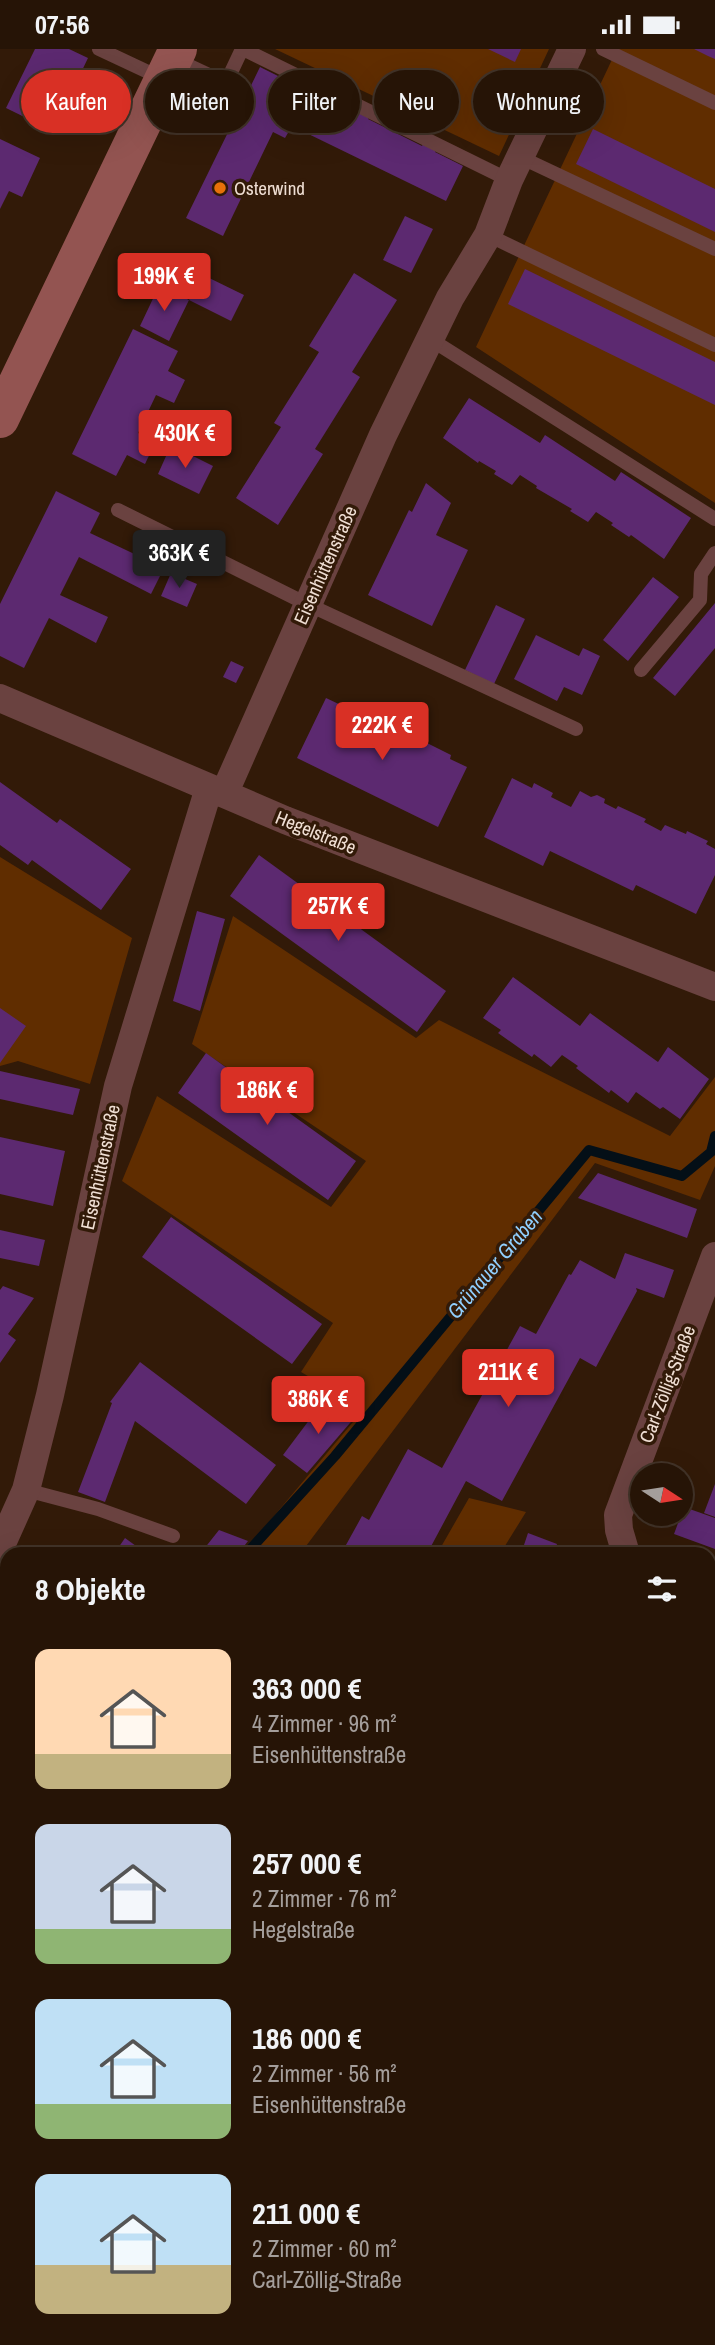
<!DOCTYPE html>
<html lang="de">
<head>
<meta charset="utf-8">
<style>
  :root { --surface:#261406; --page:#2e1d10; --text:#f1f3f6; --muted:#a49e9b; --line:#423328; --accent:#d93025 }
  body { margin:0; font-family:"Archivo Narrow",sans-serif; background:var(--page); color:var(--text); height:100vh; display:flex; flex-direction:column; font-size:26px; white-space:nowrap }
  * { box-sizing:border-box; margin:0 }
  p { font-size:23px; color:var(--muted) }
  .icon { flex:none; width:38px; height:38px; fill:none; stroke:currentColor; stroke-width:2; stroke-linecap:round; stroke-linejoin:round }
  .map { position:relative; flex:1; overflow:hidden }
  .sheet { position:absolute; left:0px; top:1498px; width:716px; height:798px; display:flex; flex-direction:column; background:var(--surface); border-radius:21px 21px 0 0; box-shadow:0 7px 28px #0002,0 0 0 2px var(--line) }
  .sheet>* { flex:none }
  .guide { position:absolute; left:21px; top:21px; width:674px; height:63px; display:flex; gap:14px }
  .needle { width:46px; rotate:102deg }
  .tools { position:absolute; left:630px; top:1414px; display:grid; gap:14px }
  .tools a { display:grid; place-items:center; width:63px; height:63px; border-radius:50%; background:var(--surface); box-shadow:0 7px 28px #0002,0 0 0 2px var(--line); font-size:35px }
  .price { position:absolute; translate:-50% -60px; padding:0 16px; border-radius:7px; background:var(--accent); color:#fff; font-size:23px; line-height:46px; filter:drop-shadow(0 2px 4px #0008) }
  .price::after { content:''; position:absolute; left:50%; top:42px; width:21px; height:16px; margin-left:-10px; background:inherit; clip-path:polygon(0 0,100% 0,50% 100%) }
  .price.selected { background:#222; color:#fff }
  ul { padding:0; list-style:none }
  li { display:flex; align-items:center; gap:21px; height:175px; padding:0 35px }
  li span { display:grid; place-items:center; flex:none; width:196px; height:140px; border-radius:14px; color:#555 }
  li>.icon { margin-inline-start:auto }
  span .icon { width:84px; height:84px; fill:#fffc; stroke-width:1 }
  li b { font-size:30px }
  h2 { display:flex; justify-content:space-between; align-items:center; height:84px; padding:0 35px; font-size:30px }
  .chip { padding:0 24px; border-radius:32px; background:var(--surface); box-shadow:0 7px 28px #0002,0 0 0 2px var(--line); font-size:24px; line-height:63px }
  .chip.selected { background:var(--accent); color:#fff }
  .status { display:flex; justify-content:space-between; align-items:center; height:49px; padding:0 35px; background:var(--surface); direction:ltr }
  .status svg { height:19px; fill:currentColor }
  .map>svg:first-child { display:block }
  .green { fill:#602d00 }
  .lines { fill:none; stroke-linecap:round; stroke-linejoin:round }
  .stream { stroke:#040f17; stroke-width:10 }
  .building { fill:#5c2970 }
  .service { stroke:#6a4240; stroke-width:14 }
  .minor { stroke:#6a4240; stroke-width:28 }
  .secondary { stroke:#935451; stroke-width:38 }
  .food-dot { fill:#e8710a; stroke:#321a08; stroke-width:2.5 }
  .labels { text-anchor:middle; stroke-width:7; stroke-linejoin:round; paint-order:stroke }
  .poi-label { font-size:19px; fill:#efded3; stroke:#321a08; text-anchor:start }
  .street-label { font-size:19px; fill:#efded3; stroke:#321a08 }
  .water-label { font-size:21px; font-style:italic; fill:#90cffe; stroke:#321a08 }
</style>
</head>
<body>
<div class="status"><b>07:56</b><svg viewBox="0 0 49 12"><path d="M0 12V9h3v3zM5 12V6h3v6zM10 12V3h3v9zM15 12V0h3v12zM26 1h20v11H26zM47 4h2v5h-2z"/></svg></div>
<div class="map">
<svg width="715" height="2296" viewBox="0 0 715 2296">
  <rect width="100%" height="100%" fill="#321a08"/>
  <path class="green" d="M275,0H549L499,107Z
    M617,0H715V454L476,298Z
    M0,808L132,889L90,1035L18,1012L0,1017Z
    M233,867L416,989L439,971L670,1087L715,1028V1117L700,1151L595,1114L300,1505H242L364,1360L301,1323L333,1274L122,1132L157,1047L331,1158L366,1112L192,995Z
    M469,1449L526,1463L500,1505H437Z
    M204,2289H462L477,2296H198Z"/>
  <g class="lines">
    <path class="stream" d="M246,1505L335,1407L589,1101L682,1127L711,1103L715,1087
      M0,1899L7,1890"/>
  </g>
  <path class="building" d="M35,0H69L88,9L53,82L6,59Z
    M488,0H521L515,13Z
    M694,0H715V10L708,7Z
    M260,18L288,32L290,30L302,35L301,38L355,64L357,62L369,68L368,70L422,97L423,95L436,101L435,103L463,117L446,152L292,77L285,89L273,83L223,187L186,169Z
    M593,80L715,140V183L576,115Z
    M0,90L40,109L22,148L9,142L0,160Z
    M405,167L433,180L411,224L383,211Z
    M525,220L715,313V356L508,255Z
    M354,224L397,251L352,323L360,328L315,400L323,405L278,476L236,449L281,378L274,374L319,303L309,297Z
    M201,225L244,246L231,272L189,251Z
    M159,237L189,251L169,292L140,277Z
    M133,280L178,302L168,322L185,331L174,354L156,346L138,384L156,392L145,415L127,406L116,427L72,405Z
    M469,349L540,394L545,386L615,432L621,423L691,469L664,510L631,486L629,488L611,476L613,474L596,463L588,473L570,462L572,460L536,439L537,437L520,426L512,436L494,425L496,422L479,412L478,414L443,389Z
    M171,396L213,417L199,445L158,425Z
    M426,434L451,454L436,486L468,501L432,577L368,546L409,461L412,463Z
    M56,442L100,464L90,484L164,519L151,545L79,508L60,546L108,568L96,594L49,569L24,619L0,607V555Z
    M171,524L197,535L187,558L161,547Z
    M653,528L679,548L628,612L603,591Z
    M715,554V599L675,647L653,629Z
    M496,556L525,570L494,635L465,621Z
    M536,586L579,607L583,599L600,607L582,646L564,638L557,652L514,630Z
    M231,612L244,618L236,634L223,628Z
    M326,649L345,658L346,654L368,665L366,669L384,678L410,686L408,690L421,696L423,692L451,706L450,710L467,718L438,778L297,709Z
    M512,729L532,739L534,734L553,744L551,748L571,758L580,742L591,748L597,746L605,750L604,754L616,760L618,757L646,770L644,773L661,782L665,776L686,785L687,782L708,792L706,795L715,800V826L696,865L636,836L633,842L550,802L543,817L484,788Z
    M0,733L57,774L60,770L131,820L101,861L32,811L28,816L0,796Z
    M259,806L446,942L417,983L230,847Z
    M197,862L225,870L200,962L173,952Z
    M513,928L580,977L590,964L658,1013L668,998L709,1030L680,1070L663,1058L660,1060L636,1043L628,1054L611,1041L609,1044L576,1019L578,1017L562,1006L551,1018L534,1005L532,1008L498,984L501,981L483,969Z
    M0,959L26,977L0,1014Z
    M206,1004L356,1112L328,1151L178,1044Z
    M0,1022L80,1040L73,1066L0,1050Z
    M0,1088L65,1102L53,1157L0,1145Z
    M598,1124L697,1160L687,1189L578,1149Z
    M171,1168L322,1275L292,1315L142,1208Z
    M0,1181L45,1191L39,1217L0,1209Z
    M625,1204L674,1221L664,1249L636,1239L637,1242L596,1318L580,1309L502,1452L466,1432L428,1503L422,1500L419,1505H341L362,1467L369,1471L408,1400L442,1419L520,1277L536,1285L569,1225L571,1226L580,1211L615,1230Z
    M3,1237L34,1249L8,1285L16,1291L0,1314V1241Z
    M140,1313L276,1416L246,1455L135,1372L105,1453L78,1443L112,1354L110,1353Z
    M322,1354L356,1367L307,1424L283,1406Z
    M715,1435V1468L704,1464Z
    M684,1458L715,1469V1500L674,1485Z
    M219,1481L248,1492L238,1505H200Z
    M528,1484L557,1495L554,1505H515L518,1498L523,1499Z
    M125,1489L147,1505H114Z
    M709,1608L715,1610V1642L709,1640Z
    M715,1751V1828L709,1846V1754L713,1756Z
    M0,1770L7,1774V1799L0,1814Z
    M710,2023L715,2027V2071L709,2066Z
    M715,2270V2293L709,2288V2278Z"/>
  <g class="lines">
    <path class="service" d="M99,0L163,30
      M243,0L509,131
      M603,0L715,54
      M175,10L226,34L242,0
      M520,108L715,200
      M488,186L715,296
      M430,290L715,470
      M118,461L307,555L576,680
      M641,621L700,551L701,525L715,504
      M26,1441L98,1460L173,1487"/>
    <path class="minor" d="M0,649L285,771L715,938
      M224,745L383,386L450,249L488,186L509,131L572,0
      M0,1499L26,1441L50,1346L118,1037L209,739
      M626,1505L619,1481L618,1466L715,1207
      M709,1550L715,1552
      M0,1717L7,1721
      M709,2139L715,2144"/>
    <path class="secondary" d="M0,370L178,0"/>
  </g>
  <circle class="food-dot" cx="220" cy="139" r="7"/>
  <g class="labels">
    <g class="poi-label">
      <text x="234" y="146">Osterwind</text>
    </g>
    <g class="street-label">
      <text transform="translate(325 516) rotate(-66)" y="7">Eisenhüttenstraße</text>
      <text transform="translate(316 783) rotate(22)" y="7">Hegelstraße</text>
      <text transform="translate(100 1118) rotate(-78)" y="7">Eisenhüttenstraße</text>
      <text transform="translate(667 1335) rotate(-69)" y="7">Carl-Zöllig-Straße</text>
    </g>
    <g class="water-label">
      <text transform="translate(495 1215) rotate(-50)" y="7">Grünauer Graben</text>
    </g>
  </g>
</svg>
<div class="tools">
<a><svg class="needle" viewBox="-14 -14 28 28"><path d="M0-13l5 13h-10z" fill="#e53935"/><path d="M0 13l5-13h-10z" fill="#a49e9b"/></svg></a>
</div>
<b class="price" style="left:164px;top:264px">199K €</b>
<b class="price" style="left:185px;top:421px">430K €</b>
<b class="price selected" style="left:179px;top:541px">363K €</b>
<b class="price" style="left:382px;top:713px">222K €</b>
<b class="price" style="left:338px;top:894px">257K €</b>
<b class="price" style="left:267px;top:1078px">186K €</b>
<b class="price" style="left:508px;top:1360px">211K €</b>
<b class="price" style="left:318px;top:1387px">386K €</b>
<div class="guide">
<a class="chip selected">Kaufen</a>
<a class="chip">Mieten</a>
<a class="chip">Filter</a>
<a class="chip">Neu</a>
<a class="chip">Wohnung</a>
</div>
<section class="sheet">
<h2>8 Objekte<svg class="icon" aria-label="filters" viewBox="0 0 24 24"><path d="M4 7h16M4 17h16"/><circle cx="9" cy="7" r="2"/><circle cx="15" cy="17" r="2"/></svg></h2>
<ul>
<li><span style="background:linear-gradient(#ffd9b3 75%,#c2b280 0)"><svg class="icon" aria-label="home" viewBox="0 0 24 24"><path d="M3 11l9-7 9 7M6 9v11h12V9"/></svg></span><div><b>363 000 €</b><p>4 Zimmer · 96 m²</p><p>Eisenhüttenstraße</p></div></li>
<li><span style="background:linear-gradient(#c9d6e8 75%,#8fb573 0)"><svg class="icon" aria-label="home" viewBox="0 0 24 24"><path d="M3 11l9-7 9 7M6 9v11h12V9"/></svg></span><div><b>257 000 €</b><p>2 Zimmer · 76 m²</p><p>Hegelstraße</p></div></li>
<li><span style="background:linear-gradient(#bfe0f5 75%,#8fb573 0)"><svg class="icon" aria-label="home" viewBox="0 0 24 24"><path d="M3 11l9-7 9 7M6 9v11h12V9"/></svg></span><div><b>186 000 €</b><p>2 Zimmer · 56 m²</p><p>Eisenhüttenstraße</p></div></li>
<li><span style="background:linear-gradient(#bfe0f5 65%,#c2b280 0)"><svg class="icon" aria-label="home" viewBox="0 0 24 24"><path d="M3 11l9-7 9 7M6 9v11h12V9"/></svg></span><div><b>211 000 €</b><p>2 Zimmer · 60 m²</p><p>Carl-Zöllig-Straße</p></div></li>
</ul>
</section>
</div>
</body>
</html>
